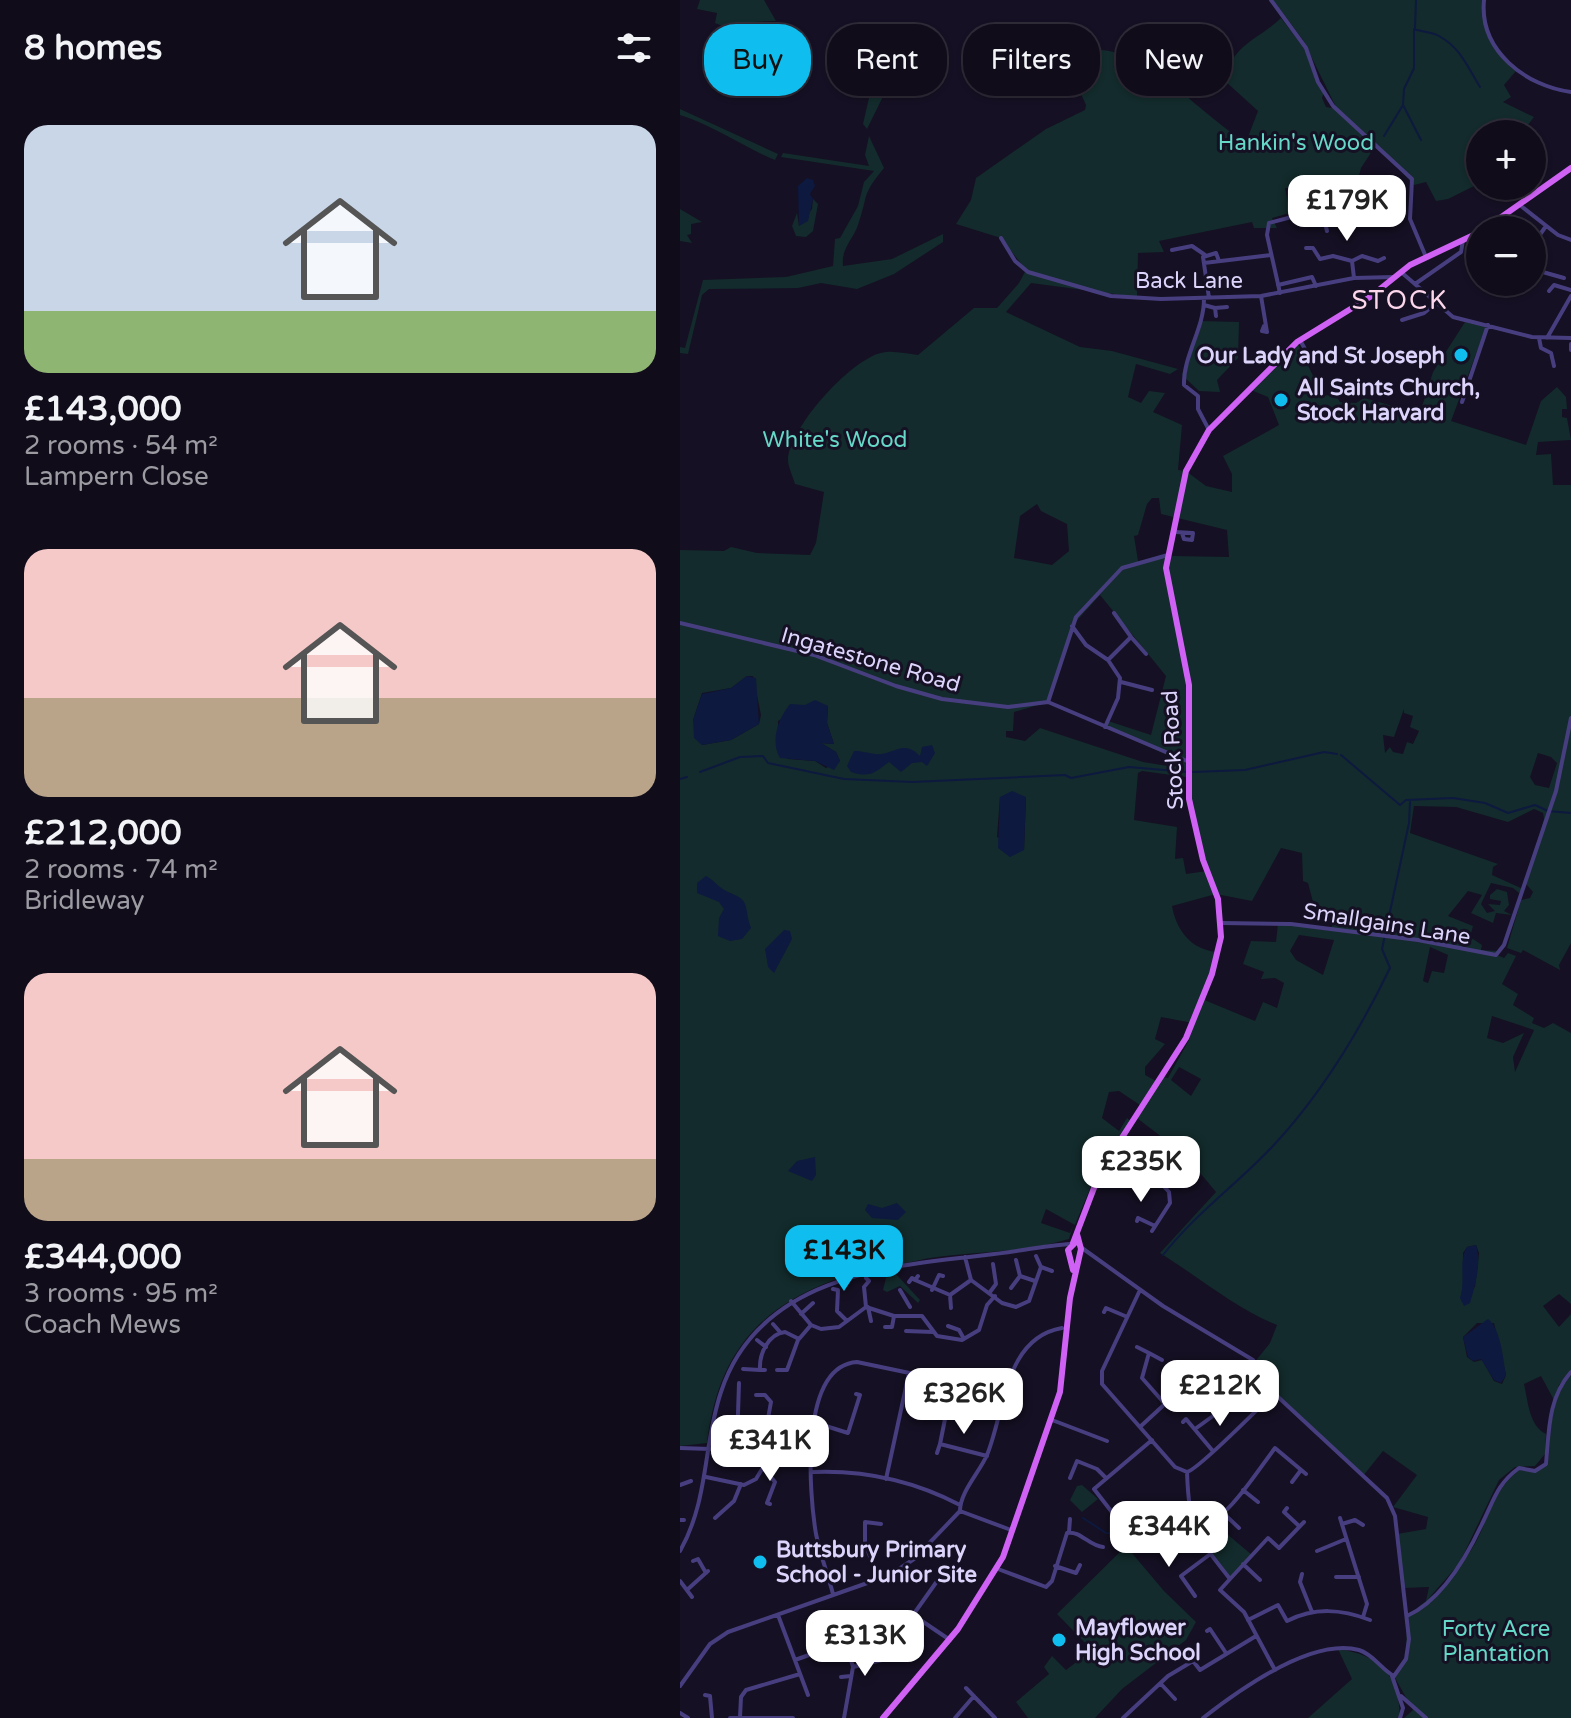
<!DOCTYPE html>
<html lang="en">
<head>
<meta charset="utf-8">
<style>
  :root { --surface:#100c1a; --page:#1e1a27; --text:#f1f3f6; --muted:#9c9ba2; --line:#302c39; --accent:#0fbeee }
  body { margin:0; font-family:"Varela Round",sans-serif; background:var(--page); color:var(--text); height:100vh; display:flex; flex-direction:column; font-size:30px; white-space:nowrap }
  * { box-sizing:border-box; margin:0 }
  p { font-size:26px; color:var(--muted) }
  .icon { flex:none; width:44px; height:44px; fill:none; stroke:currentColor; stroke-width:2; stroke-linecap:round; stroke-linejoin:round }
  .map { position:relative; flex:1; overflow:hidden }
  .details { display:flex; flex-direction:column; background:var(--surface); width:680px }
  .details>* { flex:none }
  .hud { position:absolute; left:24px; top:24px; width:746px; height:72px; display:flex; gap:16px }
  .controls { position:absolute; left:786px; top:120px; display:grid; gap:16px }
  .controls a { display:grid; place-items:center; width:80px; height:80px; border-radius:50%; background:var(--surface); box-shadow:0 2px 6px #0004,0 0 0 2px var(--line); font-size:40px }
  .price { position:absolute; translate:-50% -68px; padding:0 18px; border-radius:16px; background:#fff; color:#222; font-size:26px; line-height:52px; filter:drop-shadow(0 2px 4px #0008) }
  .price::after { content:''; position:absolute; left:50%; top:48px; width:24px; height:18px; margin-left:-12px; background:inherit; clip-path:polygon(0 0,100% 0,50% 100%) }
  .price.current { background:var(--accent); color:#111 }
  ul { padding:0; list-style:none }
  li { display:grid; align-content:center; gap:16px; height:424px; padding:0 24px }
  li span { display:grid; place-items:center; height:248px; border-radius:24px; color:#555 }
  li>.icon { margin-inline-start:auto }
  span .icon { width:144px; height:144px; fill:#fffc; stroke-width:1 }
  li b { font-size:34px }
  h2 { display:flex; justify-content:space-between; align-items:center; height:96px; padding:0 24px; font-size:34px }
  .tag { padding:0 28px; border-radius:32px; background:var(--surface); box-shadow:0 2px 6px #0004,0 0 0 2px var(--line); font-size:28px; line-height:72px }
  .tag.current { background:var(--accent); color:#111 }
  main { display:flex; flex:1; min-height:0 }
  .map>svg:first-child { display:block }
  .green { fill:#132b2c; fill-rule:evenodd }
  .water { fill:#0d193f }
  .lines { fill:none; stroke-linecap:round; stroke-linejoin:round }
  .stream { stroke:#0d193f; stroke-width:2 }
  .minor { stroke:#473e7f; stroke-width:4 }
  .major { stroke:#cf62f5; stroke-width:6 }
  .poi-dot { fill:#0fbeee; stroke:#151023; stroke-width:3 }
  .labels { text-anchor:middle; stroke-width:6; stroke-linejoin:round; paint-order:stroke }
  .park-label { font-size:22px; fill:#65d8c8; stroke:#151023 }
  .street-label { font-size:22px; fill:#ddd4fc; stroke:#151023 }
  .poi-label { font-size:22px; font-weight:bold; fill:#ddd4fc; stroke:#151023; text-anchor:start }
  .quarter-label { font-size:26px; letter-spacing:2px; fill:#fcd6ea; stroke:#151023 }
</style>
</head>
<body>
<main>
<section class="details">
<h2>8 homes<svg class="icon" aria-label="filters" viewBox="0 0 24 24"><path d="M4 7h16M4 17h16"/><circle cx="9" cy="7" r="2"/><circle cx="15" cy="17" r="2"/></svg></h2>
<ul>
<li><span style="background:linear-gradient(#c9d6e8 75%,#8fb573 0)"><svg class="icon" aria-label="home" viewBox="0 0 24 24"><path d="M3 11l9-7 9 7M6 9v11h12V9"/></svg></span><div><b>£143,000</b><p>2 rooms · 54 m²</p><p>Lampern Close</p></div></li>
<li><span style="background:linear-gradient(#f6c9c9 60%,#b9a48a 0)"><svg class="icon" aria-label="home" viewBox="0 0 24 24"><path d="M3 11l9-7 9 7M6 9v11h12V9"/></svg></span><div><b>£212,000</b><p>2 rooms · 74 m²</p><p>Bridleway</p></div></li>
<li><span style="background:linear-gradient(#f6c9c9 75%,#b9a48a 0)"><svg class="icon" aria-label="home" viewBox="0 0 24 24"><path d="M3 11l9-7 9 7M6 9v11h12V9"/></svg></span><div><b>£344,000</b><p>3 rooms · 95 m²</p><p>Coach Mews</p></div></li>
</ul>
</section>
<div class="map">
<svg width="891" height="1718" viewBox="0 0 891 1718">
  <rect width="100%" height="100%" fill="#151023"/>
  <path class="green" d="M20,0H84L96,21L73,22L67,36L35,23L37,13L17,9Z
    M593,0H802C800,24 817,56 836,71L824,85L831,97L823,102L854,117L841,134H800V183L768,199L756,201L746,182L734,185L696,145L681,168L676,187L605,188L610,213L592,218L597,228H574L572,222L479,241L484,252L458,253L457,297L351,283L326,312L400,347L432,351L498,369L490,374L456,364L448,397L461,403L469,391L485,393L473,412L502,425L498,470L506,471L526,486L552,492V474L543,456L599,425L588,397L571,390L617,342L642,395L656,396L660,402L676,403L684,398L713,406L724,416L738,419L753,372L785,322L806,327L771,421L846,445L861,401L877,387L886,397L887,409H882V417L887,418L891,440L858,442L856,455L871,454L873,485H891V943L879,965L880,970L843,950L841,953L827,948L841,900L850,898L853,892L846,884L864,819L863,813L854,809L828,822L776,807L734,806L730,833L818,864L813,867L812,875L843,889L839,893L833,888L811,883L801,904L807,913L815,911L808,904L820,905L821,901L810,899V895L817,889L827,892L829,905L824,911L832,915L816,913L813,923L791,913L802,895L788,891L768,916L793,926L790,937L802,945L801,950L819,951L817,955L824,958L828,953L836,956L822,984L838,994L833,1005L854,1018L852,1023L864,1028L873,1023L891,1033V1304L879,1294L863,1306L879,1327L891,1314V1372L879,1385L874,1400L861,1376L844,1384C848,1401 849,1426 866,1434L865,1454L855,1466L835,1467L819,1480L779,1564L748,1599C766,1585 786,1561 797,1540C810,1514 815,1489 839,1470L856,1472L868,1465C871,1433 869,1400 891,1375V1718H724L733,1710L714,1676L726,1659L727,1616L746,1601L749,1587L724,1588L717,1534L746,1529L748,1517L713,1507L737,1475L703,1451L683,1476L597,1396L574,1363L590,1343L597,1325C558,1310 517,1276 480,1253L536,1192L505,1155L457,1118L460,1105L439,1091L429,1092L422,1118L439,1131L447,1118L452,1122L419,1180L414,1179L395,1225L366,1209L361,1223L390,1233L393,1226L389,1239C344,1253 296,1251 250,1258C235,1260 220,1267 206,1263C195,1275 169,1275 154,1280C75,1309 37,1359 27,1443L0,1446V550L44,551L51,547L77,553L130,555L136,543L144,492L115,484C113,477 108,467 108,460C109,427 175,354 206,352C216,351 228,354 238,355L294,308H317L339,283L346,270L321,238L276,224L291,200L296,178L366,129L405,110L406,105L393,76V64C402,59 410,50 420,50C468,51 523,117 566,142L578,111L544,80C554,43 575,42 601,18L624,48L644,92L642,98L646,107L657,109L623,40ZM472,498H479L481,514L547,530L549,557L494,556L458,561L454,536L458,535L467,504ZM357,504L361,511L387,524L389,551L372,565L334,558L340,516ZM420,595L486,676L471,735L428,721L425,727L507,764L503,762L494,767L463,762L360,728L345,741L326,737V731H333L334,712L368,702L392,626ZM67,676H73L81,715L79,724L51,740L22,745L13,720L22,693L51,688ZM133,702L148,706L147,723L154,744L141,743L156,752L160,761L146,768L135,761L108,759L98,739V721ZM724,709V713L733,716L730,727L739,731L733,744L727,742L723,754L713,752L710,747L705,753L703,735L714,737ZM858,753L871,757L877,763L869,788L855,785L850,777ZM462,771L506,777L527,871L506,874L503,858L495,859L497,827L454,820L458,773ZM320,797H346L344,850L317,837ZM601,848L622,853L623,881L628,883L633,902L654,914L651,931L598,923L596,942L571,941L563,964L584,972L581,979L595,978L604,983L597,1008L583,1002L575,1021L522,999L536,952C510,949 496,929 492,906L536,894L572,901ZM619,935L654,940L643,975L616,960L610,951ZM750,947L768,955L764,973L752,971L748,983L743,981ZM812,1016L854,1030L835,1072L833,1057L844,1033L823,1043L807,1038ZM481,1017L513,1023L509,1040L488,1078L482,1077L478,1082L465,1075V1067L485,1044L475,1039ZM499,1067L521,1079L511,1096L491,1080ZM796,1245L799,1253L795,1287L781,1293L785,1287L783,1253L787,1247ZM797,1323H814L826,1375L822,1384L814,1381L802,1360L794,1362L787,1357L783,1337Z
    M222,53L224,54L187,129L183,124L194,76Z
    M0,109L98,154L95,160C63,147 33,125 0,115Z
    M189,136L204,168C181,196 189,193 178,225C173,240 161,248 163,266L212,259L263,234V242L214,274L177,289L141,283L118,288L29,289L22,295L8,354L0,353V347L5,348L23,280L106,277L153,266L155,239L160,238L178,206L184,182L194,171L101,157L103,153L189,166L185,155Z
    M133,199L138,204L133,231L126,237L116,236L112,226L117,213L119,226L132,209Z
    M0,209L22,222L11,224V234L7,235L12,243L0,241Z
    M519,321L559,322L558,358L537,380L540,392L519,391L502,375Z
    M215,1273L240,1300L238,1303L220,1286L207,1292L203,1290L206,1278Z
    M402,1485L418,1499L402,1512L390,1500L397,1486Z
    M547,1534L572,1555L550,1579L519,1540L533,1548Z
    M446,1546L484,1591L516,1622L506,1640L442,1689L415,1718H348L336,1702L369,1674L364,1667L372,1656L386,1670L412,1650L377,1614Z
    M658,1649C700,1655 719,1674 720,1718H628L672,1679Z"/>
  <path class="water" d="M127,178L133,180L135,186L130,194L133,199L128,221L119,226L118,186Z
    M67,676L76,678L79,724L51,740L22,745L14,738L13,720L22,694L51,688Z
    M135,700L148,706L147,723L154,744L141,743L156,752L160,761L154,770L135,761L100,758C90,741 98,719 110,704L125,705Z
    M252,745L255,753L247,766L242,762L232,763L221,772L209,762C194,773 190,778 171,772L167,766L174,751C182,751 187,753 195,754C213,756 223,738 240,756L242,747Z
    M332,791L346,797L344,850L330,857L318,848L320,797Z
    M26,876C34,880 40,889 48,892C72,901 63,906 71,928L62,939L50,941L38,936L39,918L44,909L39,902L17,893V883Z
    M104,930L110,931L112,939L94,973L88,967L85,949Z
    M135,1157L136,1175L132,1181L108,1171L117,1161Z
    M217,1203L226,1212L218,1220L192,1218L185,1210L188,1204L202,1208Z
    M796,1245C802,1262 795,1286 790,1303L784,1306L780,1298C786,1282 778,1261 787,1247Z
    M808,1319C821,1329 823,1359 826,1375L821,1383L814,1380L801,1359L793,1361L788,1357L783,1337Z"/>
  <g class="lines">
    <path class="stream" d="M735,28L736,0
      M723,105L724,89L734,68V29C742,32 752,32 759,36C781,48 788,68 800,87
      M704,136L723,105L741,140
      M661,755L720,805L726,800L773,798L805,803L828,813L855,805L868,811L891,813
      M20,772L60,757L83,756L88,763L164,779L232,782L385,775L391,778L449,767L507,772
      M513,772L565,770L644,752L657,754
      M0,779L7,777
      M483,1255C515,1214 556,1185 592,1147C640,1096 679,1032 710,968L702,949L729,823L730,802
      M403,1518L426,1533L454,1534"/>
    <path class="minor" d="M591,0L626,48L638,82L653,106L732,179L730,219L746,257
      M804,0C799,51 846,86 891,92
      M622,193L625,212
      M841,206L878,235L891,240
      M642,210L647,231
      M321,238L335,261L348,272L431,296L481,299L581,296L674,278L714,277
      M852,246L866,226
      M626,248H633L640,259L653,256L672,261L674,278
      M492,250L512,246L525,255
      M672,261L682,256L698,261L704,258
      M524,263L591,255
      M852,269L884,278
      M721,272L773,317L852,337L891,338
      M735,284L781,252L783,240
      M598,285L632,277L636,286
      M869,291L874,285L891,290
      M600,293L587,235L589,223L668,202L686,183
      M581,296L587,332L582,331L584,326
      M529,298L523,257L536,253L539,261
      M524,299C524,329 503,356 504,385L518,396V409L529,430
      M524,305L535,308L536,316
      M535,308L547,307
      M722,320L744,313L755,304
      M859,338L861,348L871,353L874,366
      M867,338L891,296
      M620,340L632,362
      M891,344V350
      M782,402L808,325
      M495,532L513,533L512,540L504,539L502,533
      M434,613L451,637
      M0,623L134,655L216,686L262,699L328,707L368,702L507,761
      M392,626L406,645L428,660L440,678L438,698L425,727
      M428,660L451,637L466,654
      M441,682L472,690
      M368,702L396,617L442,568L488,555
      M541,923L611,924L738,940L816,955L824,945L876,791L891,718
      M438,1146L458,1158L489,1192L490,1203L472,1231
      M457,1221L458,1218L475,1226
      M402,1248L483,1306L573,1360L597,1396L707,1498L715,1516L729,1639L726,1659L714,1676C702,1670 693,1654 679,1650C632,1637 559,1690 523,1718
      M285,1257L291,1280L322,1303L336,1307L349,1301L361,1267L356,1256
      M336,1260L340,1276L355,1281
      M361,1267L372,1271
      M238,1276L235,1280L270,1295L291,1280
      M229,1282L232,1278L235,1280
      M331,1288L340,1276
      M153,1289L158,1290L157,1311L167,1321
      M220,1290L230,1307
      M252,1290L259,1275L263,1276
      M460,1290L422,1371V1384L495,1467L507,1472
      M310,1292L316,1284L313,1264
      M270,1295L271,1308
      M111,1301L131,1325L141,1329L159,1327L186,1307L214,1316H242L257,1336L282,1340L299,1330L307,1305L315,1296
      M186,1307L184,1287L189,1281L186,1278
      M188,1307L191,1321
      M424,1312L426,1308L445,1316
      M121,1314L133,1303
      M93,1324L100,1332
      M268,1326L279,1330L284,1339
      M205,1327H212L214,1316
      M226,1331L253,1332
      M77,1340L86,1347
      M457,1347L469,1353L462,1378L485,1404
      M469,1353L482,1360
      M63,1369L80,1370
      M85,1370H80C79,1354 88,1334 105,1332L119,1339L131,1325
      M97,1370H107L118,1340
      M59,1383L57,1444L67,1450L88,1449
      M535,1389L543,1382
      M532,1392L535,1389L551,1407
      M266,1414L260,1444L307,1456
      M372,1420L427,1441
      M133,1422L168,1433L180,1395L176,1394
      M503,1422L506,1419L532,1450
      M461,1426L499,1391L507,1372H514
      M515,1429L548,1405
      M0,1448L30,1449
      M257,1453L260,1444
      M84,1469L95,1482L87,1503L90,1504
      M133,1472C185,1470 234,1481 280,1505
      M507,1472C509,1528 516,1536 550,1579L540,1590L564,1612L595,1670
      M507,1472C517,1470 582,1405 594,1393
      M26,1477L64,1485L76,1479L88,1459L87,1424L91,1402L85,1395H76
      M390,1478L397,1461L417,1469L426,1478
      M206,1479L229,1373
      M612,1482L621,1470
      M0,1485L11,1481
      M563,1490L578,1502
      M607,1508L604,1512L619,1526
      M280,1511C280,1492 299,1473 307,1455C325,1412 324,1338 382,1328
      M280,1511L331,1530
      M542,1512L559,1528
      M35,1518L54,1501L61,1484
      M660,1518L687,1604L683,1617
      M0,1520H4
      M662,1524L675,1520L683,1525
      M432,1525L438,1520L414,1489L472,1440
      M389,1532L390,1519
      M515,1532C549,1518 573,1477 595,1448L626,1474
      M479,1534L492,1523L510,1518
      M0,1551C29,1500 23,1445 41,1392C78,1278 204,1266 306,1255C335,1252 362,1246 391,1244
      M637,1551L666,1539
      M13,1561L18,1559L26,1573
      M563,1564L580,1580
      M375,1566L396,1573L400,1565
      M318,1569L366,1587L372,1581L387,1533C400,1530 409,1546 423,1547
      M622,1574L620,1582L632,1612
      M656,1577H679
      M200,1579L185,1545V1522L201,1524
      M550,1579L588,1538L599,1548L624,1522
      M0,1581L12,1597
      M8,1589L28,1571
      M153,1594C148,1575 140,1554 136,1534C129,1493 119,1366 177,1362L325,1393
      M515,1596L501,1576L529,1555
      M98,1615L128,1695
      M233,1615L260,1577
      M727,1616C761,1601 787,1556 802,1524C814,1500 817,1484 839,1468L855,1471L866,1464C869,1431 868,1398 891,1372
      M568,1620L598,1605L607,1621C635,1607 661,1609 690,1620
      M527,1631L530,1629L546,1653
      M508,1651L513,1661
      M115,1660L196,1631L223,1614L233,1615L270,1640
      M173,1667L202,1660
      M712,1676L723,1708L720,1718
      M161,1677L171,1676
      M481,1684L495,1699
      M0,1686L30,1644L48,1632L210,1575L234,1559L280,1511
      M286,1688L315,1718
      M25,1695L30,1696L32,1718
      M721,1696L746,1718
      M0,1713L8,1718
      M60,1717L61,1697L66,1690L120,1674
      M50,1718H113
      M164,1718L173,1667L166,1642
      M275,1718L294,1696
      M443,1718L488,1676L513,1661L520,1670L576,1636"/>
    <path class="major" d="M803,230L891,168
      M393,1243L414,1188L443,1136L506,1038L532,974L541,937L538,899L523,860L509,799V685L486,568L506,471L529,430L617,342L690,297L730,265L800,232
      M393,1270L388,1250L395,1243
      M203,1718L278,1629L323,1557L380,1392L390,1298L401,1249L397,1234"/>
  </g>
  <g class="poi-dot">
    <circle cx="781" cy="355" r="8"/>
    <circle cx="601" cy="400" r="8"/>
    <circle cx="80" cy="1562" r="8"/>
    <circle cx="379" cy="1640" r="8"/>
  </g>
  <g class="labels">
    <g class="park-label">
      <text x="616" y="150">Hankin's Wood</text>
      <text x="155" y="447">White's Wood</text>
      <text x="816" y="1636">Forty Acre<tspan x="816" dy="25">Plantation</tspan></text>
    </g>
    <g class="street-label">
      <text x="509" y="288">Back Lane</text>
      <text transform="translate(191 659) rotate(16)" y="8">Ingatestone Road</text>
      <text transform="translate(492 750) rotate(-93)" y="8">Stock Road</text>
      <text transform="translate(707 923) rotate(9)" y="8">Smallgains Lane</text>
    </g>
    <g class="poi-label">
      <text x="765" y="363" text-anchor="end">Our Lady and St Joseph</text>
      <text x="617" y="395">All Saints Church,<tspan x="617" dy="25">Stock Harvard</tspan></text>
      <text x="96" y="1557">Buttsbury Primary<tspan x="96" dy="25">School - Junior Site</tspan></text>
      <text x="395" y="1635">Mayflower<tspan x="395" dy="25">High School</tspan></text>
    </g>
    <g class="quarter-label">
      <text x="720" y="309">STOCK</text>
    </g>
  </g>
</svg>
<div class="controls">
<a>+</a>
<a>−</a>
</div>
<b class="price" style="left:667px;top:243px">£179K</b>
<b class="price" style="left:461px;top:1204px">£235K</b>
<b class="price current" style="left:164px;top:1293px">£143K</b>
<b class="price" style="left:540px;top:1428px">£212K</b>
<b class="price" style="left:284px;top:1436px">£326K</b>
<b class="price" style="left:90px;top:1483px">£341K</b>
<b class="price" style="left:489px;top:1569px">£344K</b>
<b class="price" style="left:185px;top:1678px">£313K</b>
<div class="hud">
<a class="tag current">Buy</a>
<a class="tag">Rent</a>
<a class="tag">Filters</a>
<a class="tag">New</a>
</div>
</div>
</main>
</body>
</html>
